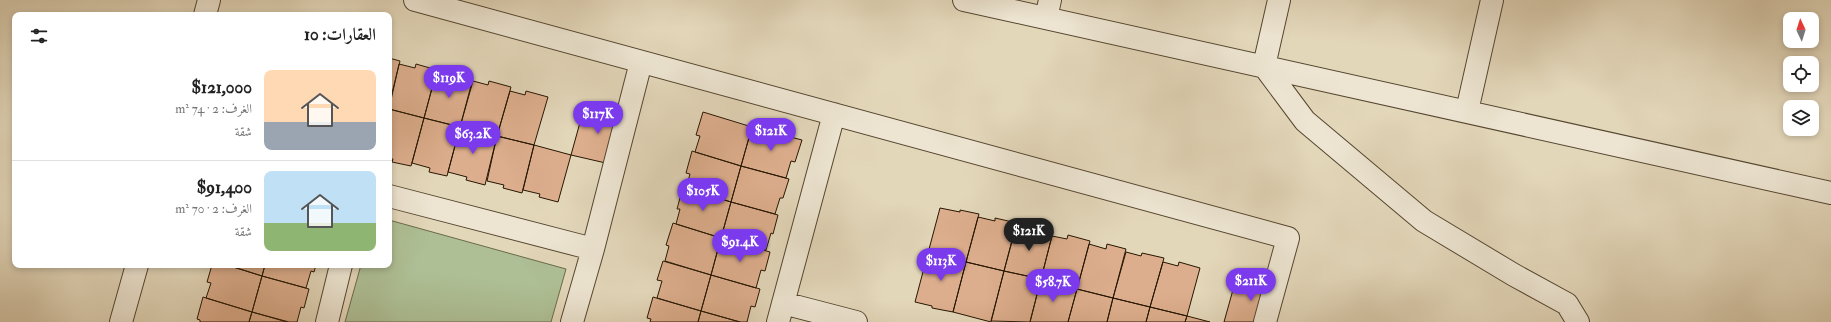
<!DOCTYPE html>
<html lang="ar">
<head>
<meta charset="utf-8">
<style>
  :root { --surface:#fff; --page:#f6f6f6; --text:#222; --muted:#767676; --line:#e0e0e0; --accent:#7c3aed }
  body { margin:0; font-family:"IM FELL Double Pica",Amiri,serif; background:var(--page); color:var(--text); direction:rtl; height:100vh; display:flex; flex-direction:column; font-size:15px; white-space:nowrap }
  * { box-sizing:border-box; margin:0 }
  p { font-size:13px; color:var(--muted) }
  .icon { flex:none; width:22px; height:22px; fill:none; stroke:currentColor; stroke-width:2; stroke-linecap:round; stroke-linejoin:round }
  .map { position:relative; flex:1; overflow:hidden; direction:ltr }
  .details { position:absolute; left:12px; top:12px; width:380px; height:256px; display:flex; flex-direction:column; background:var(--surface); border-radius:8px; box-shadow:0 2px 6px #0003; direction:rtl }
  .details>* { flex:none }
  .needle { width:26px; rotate:356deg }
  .tools { position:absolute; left:1783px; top:12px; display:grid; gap:8px }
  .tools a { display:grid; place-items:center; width:36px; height:36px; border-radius:8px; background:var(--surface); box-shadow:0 2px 6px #0003; font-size:20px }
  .price { position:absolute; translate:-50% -34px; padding:0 9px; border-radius:14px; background:var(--accent); color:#fff; font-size:13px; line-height:26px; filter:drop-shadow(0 1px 2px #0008) }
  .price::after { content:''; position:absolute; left:50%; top:24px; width:12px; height:9px; margin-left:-6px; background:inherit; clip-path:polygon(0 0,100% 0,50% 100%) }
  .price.selected { background:#222; color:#fff }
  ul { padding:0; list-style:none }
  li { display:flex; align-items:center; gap:12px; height:100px; padding:0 16px }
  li+li { border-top:1px solid var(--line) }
  li span { display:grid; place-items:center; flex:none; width:112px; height:80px; border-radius:8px; color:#555 }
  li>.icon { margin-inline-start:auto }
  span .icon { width:48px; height:48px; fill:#fffc; stroke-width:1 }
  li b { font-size:17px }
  h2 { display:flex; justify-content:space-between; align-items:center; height:48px; padding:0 16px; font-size:17px }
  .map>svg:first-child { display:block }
  .green { fill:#aebf95; stroke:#6a6a4c }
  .building { fill:#ddae8d; stroke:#261602 }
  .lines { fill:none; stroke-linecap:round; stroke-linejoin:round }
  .minor-casing { stroke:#554630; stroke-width:24 }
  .minor { stroke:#ede5d2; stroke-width:22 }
</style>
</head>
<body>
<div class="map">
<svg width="1831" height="322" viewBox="0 0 1831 322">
  <rect width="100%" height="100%" fill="#e3d7ba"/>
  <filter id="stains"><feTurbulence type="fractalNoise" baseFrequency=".005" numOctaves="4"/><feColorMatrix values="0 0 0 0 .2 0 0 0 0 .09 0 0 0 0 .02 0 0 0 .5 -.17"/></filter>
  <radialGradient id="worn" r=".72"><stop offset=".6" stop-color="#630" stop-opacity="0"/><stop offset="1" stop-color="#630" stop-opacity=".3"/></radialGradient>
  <path class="green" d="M389,220L566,269L551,322H345L361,265H389Z"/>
  <path class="building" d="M389,58L400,61L389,105Z
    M399,64L415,68L416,64L437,70L424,118L389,109Z
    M436,73L453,77L454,74L473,78L460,127L424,118Z
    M473,81L488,85L489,81L511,87L497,136L460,127Z
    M510,91L525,95L526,91L548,97L534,145L497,136Z
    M584,108L600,113L601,109L624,114L610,164L571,155Z
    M389,109L424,118L411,166L392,162L393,159L389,158Z
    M703,112L752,127L741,166L695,152L700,136L696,135Z
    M424,118L460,127L447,176L429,172L430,168L412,163Z
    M460,127L497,136L485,185L466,180L467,177L448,172Z
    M752,127L802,140L795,162L791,161L786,178L741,166Z
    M497,136L534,145L522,193L503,188L504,185L487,181Z
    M534,145L571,155L558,202L539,197L540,194L523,190Z
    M692,151L741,166L731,202L686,188L690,174L686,173Z
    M741,166L789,179L783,198H780L775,214L731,202Z
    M683,187L731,202L721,238L676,224L680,209H677Z
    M731,202L778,215L773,234L771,233L766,250L721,238Z
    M940,208L960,212V210L979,214L966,262L928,253Z
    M978,217L995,221V218L1017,223L1004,271L966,262Z
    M673,223L721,238L711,275L665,261L669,246L666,245Z
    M1016,225L1032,229V226L1053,232L1041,279L1004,271Z
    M1068,235L1090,241L1077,289L1041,279L1052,236L1067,239Z
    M721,238L770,252L765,271L761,270L756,288L711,275Z
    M1089,244L1106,249L1107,244L1126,249L1113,298L1077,289Z
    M1126,252L1141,256L1142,253L1164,258L1150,307L1113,298Z
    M928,253L966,262L953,312L932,308V306L915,302Z
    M663,261L711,275L701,311L657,298L662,281L657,280Z
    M966,262L1004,271L991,322L953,312Z
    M1163,262L1178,266L1179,262L1200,268L1187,316L1150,307Z
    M212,265H227L262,276L252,312L206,298L211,283L207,282Z
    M227,265H265L262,276Z
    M265,265H316L314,272L311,271L306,288L262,276Z
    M1004,271L1041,279L1030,322L991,321Z
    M711,275L760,289L755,307L751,306L747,322H740L701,311Z
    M262,276L309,289L304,308L301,307L297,322H289L252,312Z
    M1041,279L1077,289L1068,322H1030Z
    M1236,279L1252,284L1254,280L1277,286L1267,322H1224Z
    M1077,289L1113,298L1107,322H1068Z
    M203,297L252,312L249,322H200V320L197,319Z
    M653,297L701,311L698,322H650L651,319L647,318Z
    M1113,298L1150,307L1146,322H1107Z
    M1150,307L1187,316L1185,322H1146Z
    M701,311L740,322H698Z
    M252,312L287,322H249Z
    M1187,316L1210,322H1185Z"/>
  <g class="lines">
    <g class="minor-casing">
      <path id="minor" d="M415,0L1288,238L1265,322
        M964,0L1831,193
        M1279,0L1264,66L1305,121L1424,221L1514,275L1567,304L1578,322
        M205,15L209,0
        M1046,18L1050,0
        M1467,111L1492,0
        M389,196L593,249
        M783,303L856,322
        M121,322L137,265
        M327,322L341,265
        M572,322L593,249L641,62
        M778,322L834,114"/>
    </g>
    <use href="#minor" class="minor"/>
  </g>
  <rect width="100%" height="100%" filter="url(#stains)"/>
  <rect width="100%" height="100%" fill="url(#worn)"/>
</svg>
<div class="tools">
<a><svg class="needle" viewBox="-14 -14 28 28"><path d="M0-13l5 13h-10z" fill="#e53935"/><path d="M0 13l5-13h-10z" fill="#767676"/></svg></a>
<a><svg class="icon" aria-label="locate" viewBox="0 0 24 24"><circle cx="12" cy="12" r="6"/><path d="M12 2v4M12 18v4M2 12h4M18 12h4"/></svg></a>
<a><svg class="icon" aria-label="layers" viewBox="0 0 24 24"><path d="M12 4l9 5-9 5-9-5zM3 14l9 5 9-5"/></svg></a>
</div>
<b class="price" style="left:449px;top:99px">$119K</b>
<b class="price" style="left:598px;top:135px">$117K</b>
<b class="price" style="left:771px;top:152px">$121K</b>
<b class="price" style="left:473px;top:155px">$63.2K</b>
<b class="price" style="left:703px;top:212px">$105K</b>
<b class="price selected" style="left:1029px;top:252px">$121K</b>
<b class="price" style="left:740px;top:263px">$91.4K</b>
<b class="price" style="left:941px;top:282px">$113K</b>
<b class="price" style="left:1251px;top:302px">$211K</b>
<b class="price" style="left:1053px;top:303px">$58.7K</b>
<section class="details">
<h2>العقارات: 10<svg class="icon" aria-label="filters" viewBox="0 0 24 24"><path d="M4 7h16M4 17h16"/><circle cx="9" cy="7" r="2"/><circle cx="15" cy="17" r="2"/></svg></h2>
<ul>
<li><span style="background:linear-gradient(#ffd9b3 65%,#9aa5b1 0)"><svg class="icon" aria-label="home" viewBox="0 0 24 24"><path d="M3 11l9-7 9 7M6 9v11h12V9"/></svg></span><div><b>$121,000</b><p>الغرف: 2 · 74 m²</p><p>شقة</p></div></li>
<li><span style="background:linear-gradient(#bfe0f5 65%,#8fb573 0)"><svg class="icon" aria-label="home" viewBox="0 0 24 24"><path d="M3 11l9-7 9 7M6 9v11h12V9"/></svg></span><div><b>$91,400</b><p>الغرف: 2 · 70 m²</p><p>شقة</p></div></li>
</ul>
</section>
</div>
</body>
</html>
